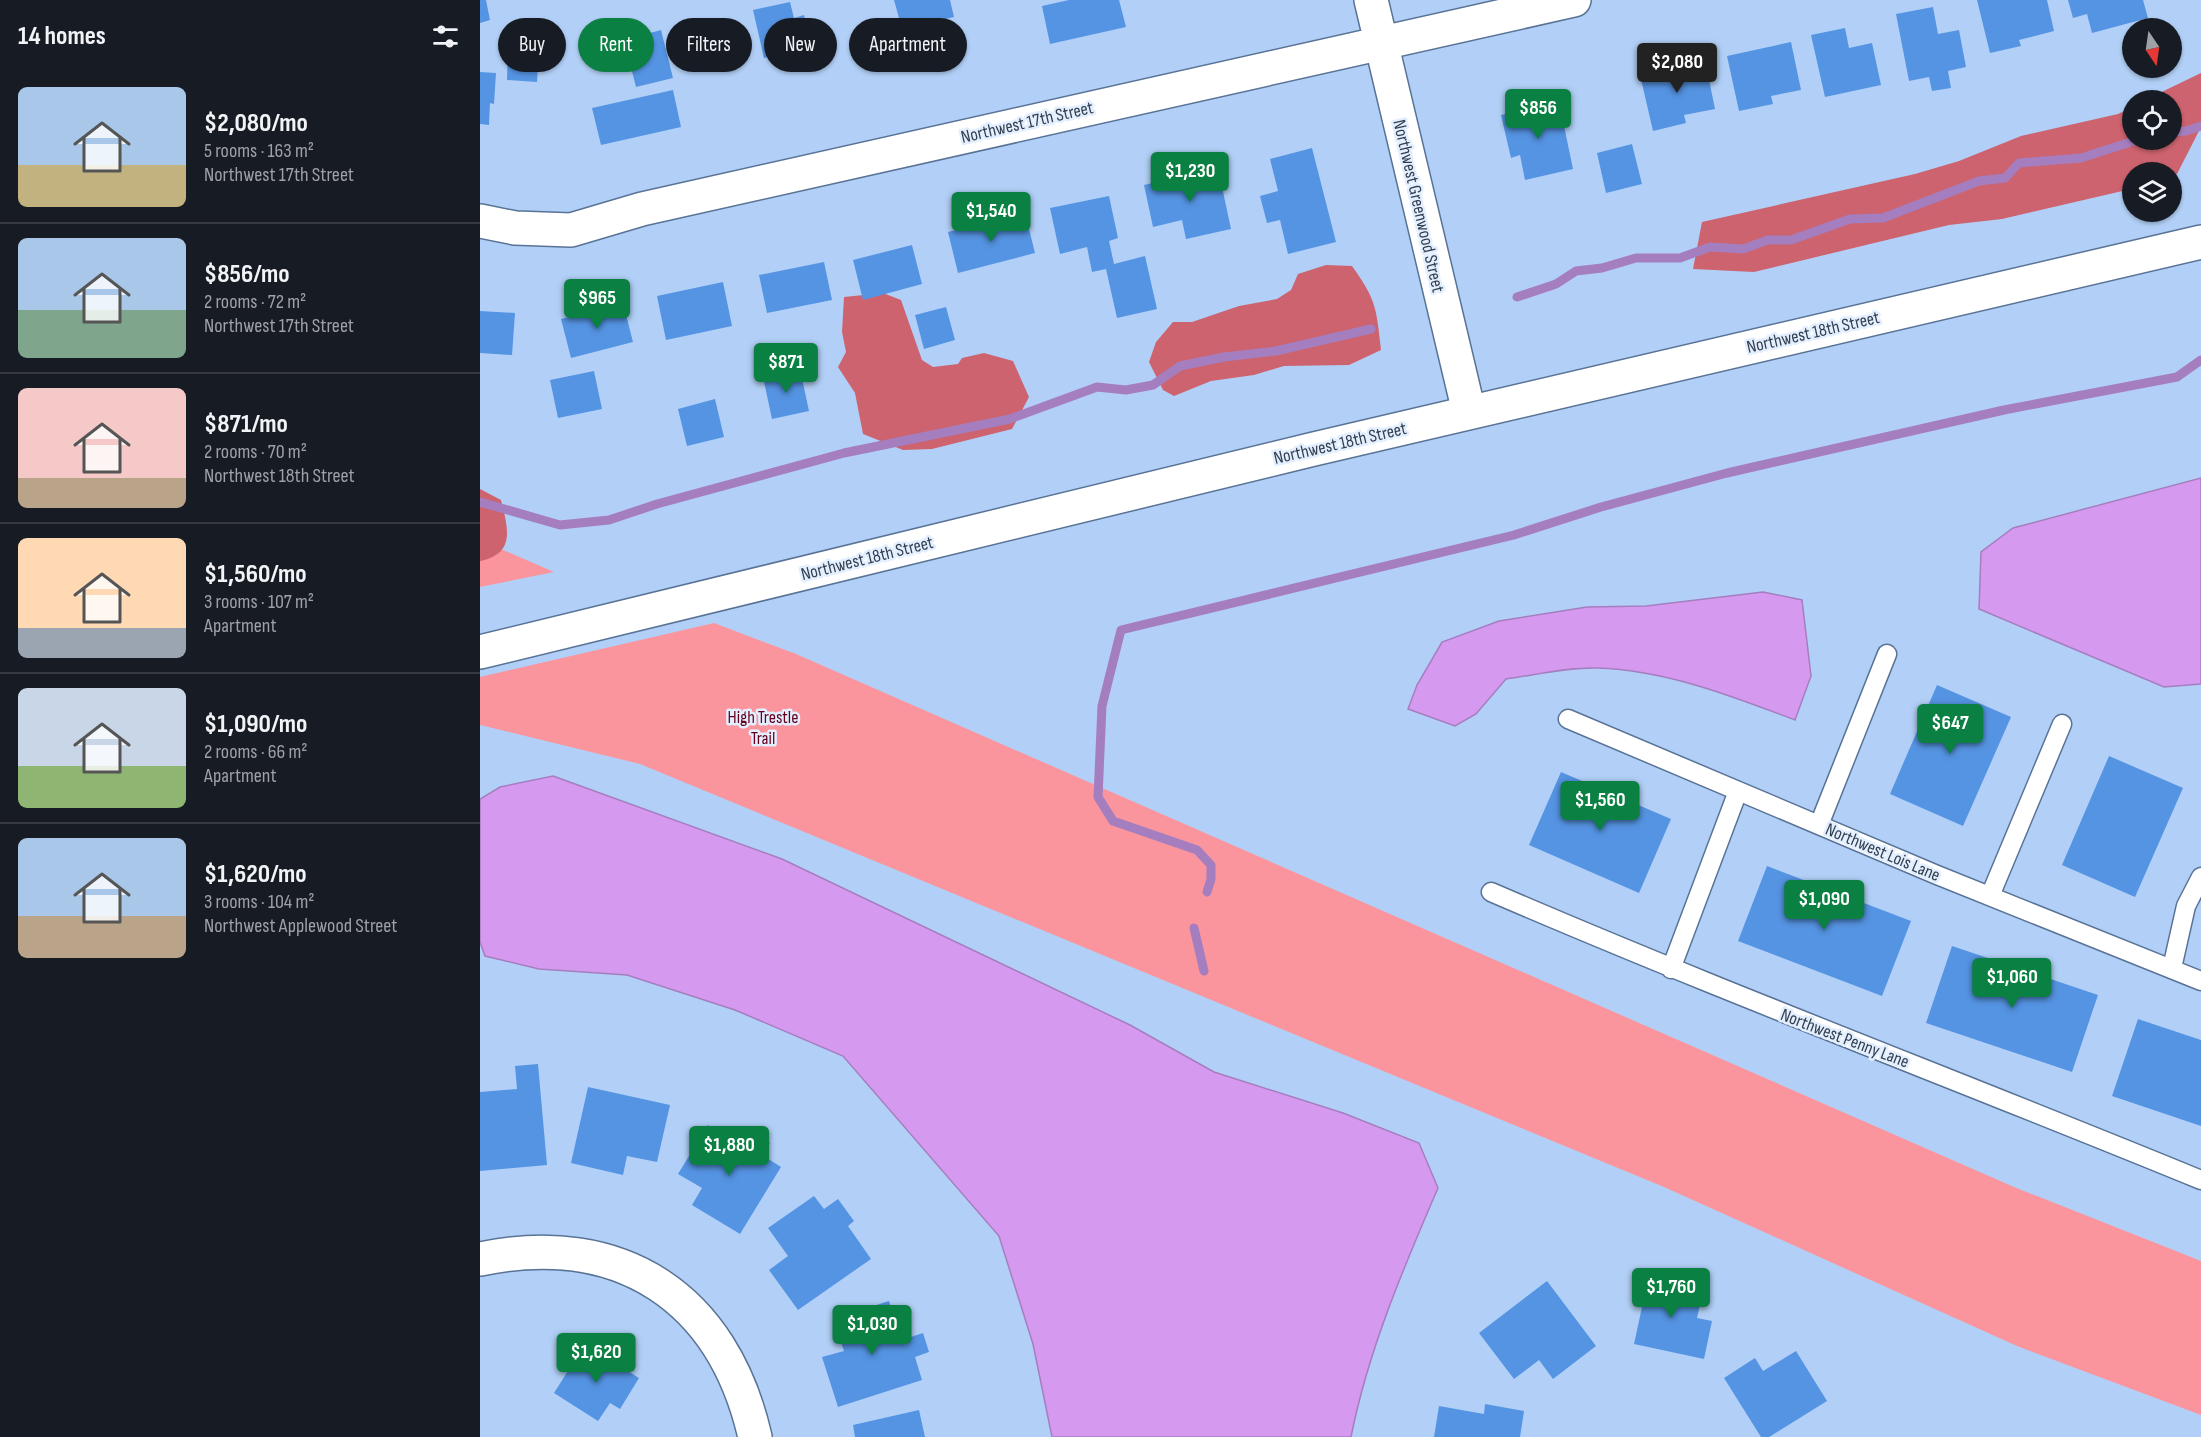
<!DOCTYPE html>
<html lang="en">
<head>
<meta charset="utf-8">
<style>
  :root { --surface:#171b24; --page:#20242c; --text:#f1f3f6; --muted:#9ea1a6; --line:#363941; --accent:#0b8043 }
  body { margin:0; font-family:"Sofia Sans Condensed",sans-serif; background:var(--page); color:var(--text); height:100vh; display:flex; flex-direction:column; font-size:22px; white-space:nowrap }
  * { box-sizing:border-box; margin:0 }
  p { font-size:20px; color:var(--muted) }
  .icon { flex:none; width:33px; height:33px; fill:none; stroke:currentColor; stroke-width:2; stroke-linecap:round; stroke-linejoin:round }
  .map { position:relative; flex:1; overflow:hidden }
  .panel { display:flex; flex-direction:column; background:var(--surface); width:480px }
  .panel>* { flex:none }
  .guide { position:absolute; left:18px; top:18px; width:570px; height:54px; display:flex; gap:12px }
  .needle { width:39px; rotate:167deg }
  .fabs { position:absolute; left:1642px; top:18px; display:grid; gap:12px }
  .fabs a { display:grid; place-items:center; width:60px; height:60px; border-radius:50%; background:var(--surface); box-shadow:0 2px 4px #0004; font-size:30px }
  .price { position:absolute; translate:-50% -51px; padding:0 14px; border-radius:6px; background:var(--accent); color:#fff; font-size:20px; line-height:39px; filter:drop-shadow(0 2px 3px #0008) }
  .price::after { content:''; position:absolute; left:50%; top:36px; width:18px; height:14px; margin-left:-9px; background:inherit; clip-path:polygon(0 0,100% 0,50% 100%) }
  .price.current { background:#222; color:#fff }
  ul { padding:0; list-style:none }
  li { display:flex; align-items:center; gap:18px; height:150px; padding:0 18px }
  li+li { border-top:2px solid var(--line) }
  li span { display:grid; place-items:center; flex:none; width:168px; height:120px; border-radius:9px; color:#555 }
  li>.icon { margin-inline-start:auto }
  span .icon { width:72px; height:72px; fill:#fffc; stroke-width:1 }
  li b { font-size:26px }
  h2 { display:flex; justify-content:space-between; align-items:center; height:72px; padding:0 18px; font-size:26px }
  .pill { padding:0 21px; border-radius:27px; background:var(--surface); box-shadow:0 2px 4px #0004; font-size:21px; line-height:54px }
  .pill.current { background:var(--accent); color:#fff }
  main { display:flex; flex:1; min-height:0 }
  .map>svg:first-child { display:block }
  .green { fill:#fb959d }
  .forest { fill:#cd636e }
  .water { fill:#d699f0; stroke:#a57ebf; stroke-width:1.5 }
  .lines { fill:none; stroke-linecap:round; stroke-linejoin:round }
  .stream { stroke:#a57ebf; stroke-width:9 }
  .building { fill:#5594e3 }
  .lane-casing { stroke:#597396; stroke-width:21 }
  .street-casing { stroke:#597396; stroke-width:36 }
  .secondary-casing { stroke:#597396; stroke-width:36 }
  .lane { stroke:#fff; stroke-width:18 }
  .street { stroke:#fff; stroke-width:33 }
  .secondary { stroke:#fff; stroke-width:33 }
  .labels { text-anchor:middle; stroke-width:5; stroke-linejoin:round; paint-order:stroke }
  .street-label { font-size:18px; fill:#323e4e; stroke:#e3efff }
  .park-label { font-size:18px; fill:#66001c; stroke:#e3efff }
</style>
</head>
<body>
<main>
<section class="panel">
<h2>14 homes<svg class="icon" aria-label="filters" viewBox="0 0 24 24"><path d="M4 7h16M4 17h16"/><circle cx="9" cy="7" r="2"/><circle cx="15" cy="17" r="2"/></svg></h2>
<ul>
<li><span style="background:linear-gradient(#a9c7e8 65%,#c2b280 0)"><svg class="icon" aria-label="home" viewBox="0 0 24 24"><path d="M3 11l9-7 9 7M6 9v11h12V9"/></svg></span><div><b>$2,080/mo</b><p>5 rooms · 163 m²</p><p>Northwest 17th Street</p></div></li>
<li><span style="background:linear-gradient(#a9c7e8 60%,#7fa58c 0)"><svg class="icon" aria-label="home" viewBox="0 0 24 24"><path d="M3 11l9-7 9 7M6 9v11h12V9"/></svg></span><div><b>$856/mo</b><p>2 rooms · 72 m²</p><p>Northwest 17th Street</p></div></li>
<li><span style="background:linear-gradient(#f6c9c9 75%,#b9a48a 0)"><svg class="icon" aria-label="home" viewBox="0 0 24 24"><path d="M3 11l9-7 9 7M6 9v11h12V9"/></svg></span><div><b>$871/mo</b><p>2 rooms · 70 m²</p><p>Northwest 18th Street</p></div></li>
<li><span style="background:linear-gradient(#ffd9b3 75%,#9aa5b1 0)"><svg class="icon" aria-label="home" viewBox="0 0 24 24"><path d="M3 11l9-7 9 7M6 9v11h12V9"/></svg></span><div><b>$1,560/mo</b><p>3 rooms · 107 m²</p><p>Apartment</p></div></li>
<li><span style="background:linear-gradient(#c9d6e8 65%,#8fb573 0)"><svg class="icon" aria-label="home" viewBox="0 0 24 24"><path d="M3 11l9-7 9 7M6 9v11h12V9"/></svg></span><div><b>$1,090/mo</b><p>2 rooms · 66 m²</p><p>Apartment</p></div></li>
<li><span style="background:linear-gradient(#a9c7e8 65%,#b9a48a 0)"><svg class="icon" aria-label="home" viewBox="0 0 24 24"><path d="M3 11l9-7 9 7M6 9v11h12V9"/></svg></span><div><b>$1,620/mo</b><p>3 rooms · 104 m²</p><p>Northwest Applewood Street</p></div></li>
</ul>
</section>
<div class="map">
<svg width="1721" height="1437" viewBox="0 0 1721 1437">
  <rect width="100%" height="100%" fill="#b2d0f7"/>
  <path class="green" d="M0,540L74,572L0,587Z
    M234,623L316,654L1534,1187L1721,1261V1415L1537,1346L1184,1187L160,764L0,725V677Z"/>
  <path class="forest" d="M1721,73V127L1697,174L1653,172L1651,189L1522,219L1469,225L1274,272L1213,269L1222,222L1435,174L1479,161L1541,136L1638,114L1653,107V140H1692V100H1665Z
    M846,265L872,266C897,301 896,308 901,350L869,365L804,366L774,375L731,381L694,396L683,390L669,362L676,342L693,322H712L759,306L797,299L811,290L818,274Z
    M403,293L421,300L442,360L453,367L478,364L482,358L504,353L533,361L549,397L532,429L452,449L423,450L383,434L375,393L358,367L366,352L362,332L364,297Z
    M0,489L21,500C28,528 36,554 0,561Z"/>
  <path class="water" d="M1721,478V684L1684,687L1499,609L1501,552L1533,528Z
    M1283,592L1322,600L1331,676L1315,720C1252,696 1185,670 1117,668C1088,667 1055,675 1026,679L996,714L975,726L928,709L937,685L962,642L1019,621L1107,607L1166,606Z
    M73,776L302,859L650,1025L734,1072L863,1113L939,1143L958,1188C923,1269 888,1351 871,1437H572L553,1344L519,1236L363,1056L255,1010L147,975L59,969L5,956L0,942V799L20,787Z"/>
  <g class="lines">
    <path class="stream" d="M1692,132L1706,131L1721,126
      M1037,297L1076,284L1096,271L1122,268L1156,258H1200L1230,247L1263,249L1288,240H1311L1370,219L1403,218L1499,181L1525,178L1539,163L1601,158L1657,140
      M0,502L80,525L129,520L177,504L364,453L530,419L617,387L646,390L673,385L700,366L744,357L796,351L891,329
      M727,892L731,879V865L717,850L633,821L618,797L622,706L641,630L1034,535L1121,507L1247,473L1524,410L1697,377L1721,360
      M714,928L724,971"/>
  </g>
  <path class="building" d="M0,0H6L10,20L0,23Z
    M414,0H470L474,17L422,29Z
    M589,0H639L646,27L570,44L562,6Z
    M1497,0H1567L1574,31L1539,40L1541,46L1510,53Z
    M1588,0H1663L1668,18L1612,33L1607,14L1593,18Z
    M310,2L314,18L324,15L330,43L320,45L321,49L284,58L273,10Z
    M1453,7L1458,34L1479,30L1486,67L1468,71L1471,88L1452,91L1449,77L1429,81L1416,14Z
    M1365,28L1369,48L1392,43L1401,85L1345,97L1331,35Z
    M181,30L193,78L156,87L144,40Z
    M1311,42L1321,90L1291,96L1293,104L1259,111L1247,56Z
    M28,44L59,48L57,82L27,80Z
    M1225,60L1235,109L1204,115L1206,123L1173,131L1160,75Z
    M0,72L16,73L14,104L10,103L9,125L0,124Z
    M193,90L201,127L121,145L112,108Z
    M1079,102L1093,169L1045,180L1040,155L1031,158L1021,115Z
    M1152,144L1162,184L1126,193L1117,153Z
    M832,148L856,242L808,254L800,220L787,223L780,196L798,191L790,159Z
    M738,168L751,229L706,239L702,220L673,227L664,185Z
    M629,196L638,238L629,241L634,264L665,256L677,309L637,318L626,269L612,272L607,247L580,254L570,208Z
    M545,213L555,253L478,273L468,232Z
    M432,245L442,284L383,300L373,260Z
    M344,262L352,300L287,313L279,275Z
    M243,282L252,326L186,340L177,296Z
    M143,303L153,342L91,358L81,319Z
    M466,307L475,340L444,349L435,315Z
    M0,311L35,313L32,355L0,353Z
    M320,369L329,411L292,419L283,377Z
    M114,371L122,409L78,418L70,380Z
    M235,399L244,437L207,446L198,409Z
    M1457,685L1531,717L1483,826L1410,794Z
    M1629,756L1703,788L1655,897L1582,865Z
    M1081,772L1191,819L1159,893L1049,845Z
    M1287,866L1431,921L1402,996L1258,941Z
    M1472,946L1618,995L1592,1072L1446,1023Z
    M1658,1019L1721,1040V1126L1632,1096Z
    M58,1064L67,1165L0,1171V1092L37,1089L35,1066Z
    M108,1087L190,1105L177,1162L147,1156L143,1175L91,1163Z
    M228,1125L263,1146L272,1132L290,1143L282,1155L301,1167L260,1234L212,1205L222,1188L198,1174Z
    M334,1196L344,1209L358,1199L374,1221L368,1226L391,1259L318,1310L289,1270L308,1256L288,1228Z
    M1160,1279L1223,1291L1217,1318L1232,1321L1224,1359L1154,1344L1162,1307L1155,1305Z
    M1067,1281L1116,1346L1073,1379L1059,1360L1034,1379L999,1333Z
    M409,1301L422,1340L443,1333L449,1352L435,1357L442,1380L358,1407L342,1357L364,1351L353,1319Z
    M105,1344L159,1378L140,1409L130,1403L118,1421L74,1393Z
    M1316,1351L1347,1401L1289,1437H1281L1244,1378L1275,1358L1283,1371Z
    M1005,1404L1044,1411L1040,1437H954L959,1406L1004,1414Z
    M439,1410L445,1437H375L373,1425Z"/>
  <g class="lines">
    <g class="lane-casing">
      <path id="lane" d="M1088,719L1457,875L1721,981
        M1339,825L1407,654
        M1011,892C1245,993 1485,1083 1721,1180
        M1510,896L1582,724
        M1692,968L1706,906L1721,877
        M1191,969L1258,791"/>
    </g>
    <g class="street-casing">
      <path id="street" d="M891,0L989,412
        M0,221L35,228L91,230L162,209L1094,0
        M0,1259C141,1230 243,1297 275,1437"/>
    </g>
    <g class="secondary-casing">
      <path id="secondary" d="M0,652L834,449L1721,242"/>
    </g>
    <use href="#lane" class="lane"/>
    <use href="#street" class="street"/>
    <use href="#secondary" class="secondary"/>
  </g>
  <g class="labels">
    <g class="street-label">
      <text transform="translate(547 122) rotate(-13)" y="6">Northwest 17th Street</text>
      <text transform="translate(939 206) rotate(77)" y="6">Northwest Greenwood Street</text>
      <text transform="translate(1333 332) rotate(-13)" y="6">Northwest 18th Street</text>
      <text transform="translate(860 443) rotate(-13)" y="6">Northwest 18th Street</text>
      <text transform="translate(387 558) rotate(-14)" y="6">Northwest 18th Street</text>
      <text transform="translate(1403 852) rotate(23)" y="6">Northwest Lois Lane</text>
      <text transform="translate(1365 1038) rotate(21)" y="6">Northwest Penny Lane</text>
    </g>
    <g class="park-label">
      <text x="283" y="723">High Trestle<tspan x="283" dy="21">Trail</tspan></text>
    </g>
  </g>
</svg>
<div class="fabs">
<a><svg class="needle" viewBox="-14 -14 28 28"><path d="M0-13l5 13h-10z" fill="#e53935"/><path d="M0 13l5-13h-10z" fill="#9ea1a6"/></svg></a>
<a><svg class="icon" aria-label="locate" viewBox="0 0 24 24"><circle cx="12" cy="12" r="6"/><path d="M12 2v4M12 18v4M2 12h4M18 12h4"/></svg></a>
<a><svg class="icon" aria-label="layers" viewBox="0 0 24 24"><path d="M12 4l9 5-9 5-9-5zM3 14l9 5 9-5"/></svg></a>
</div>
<b class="price current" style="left:1197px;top:94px">$2,080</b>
<b class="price" style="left:1058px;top:140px">$856</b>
<b class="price" style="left:710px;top:203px">$1,230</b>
<b class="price" style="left:511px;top:243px">$1,540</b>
<b class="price" style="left:117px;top:330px">$965</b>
<b class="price" style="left:306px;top:394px">$871</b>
<b class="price" style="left:1470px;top:755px">$647</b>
<b class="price" style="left:1120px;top:832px">$1,560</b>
<b class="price" style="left:1344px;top:931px">$1,090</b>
<b class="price" style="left:1532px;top:1009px">$1,060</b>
<b class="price" style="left:249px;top:1177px">$1,880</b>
<b class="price" style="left:1191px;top:1319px">$1,760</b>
<b class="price" style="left:392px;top:1356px">$1,030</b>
<b class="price" style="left:116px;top:1384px">$1,620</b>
<div class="guide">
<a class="pill">Buy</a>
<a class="pill current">Rent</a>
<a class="pill">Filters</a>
<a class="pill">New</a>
<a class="pill">Apartment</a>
</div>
</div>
</main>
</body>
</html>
